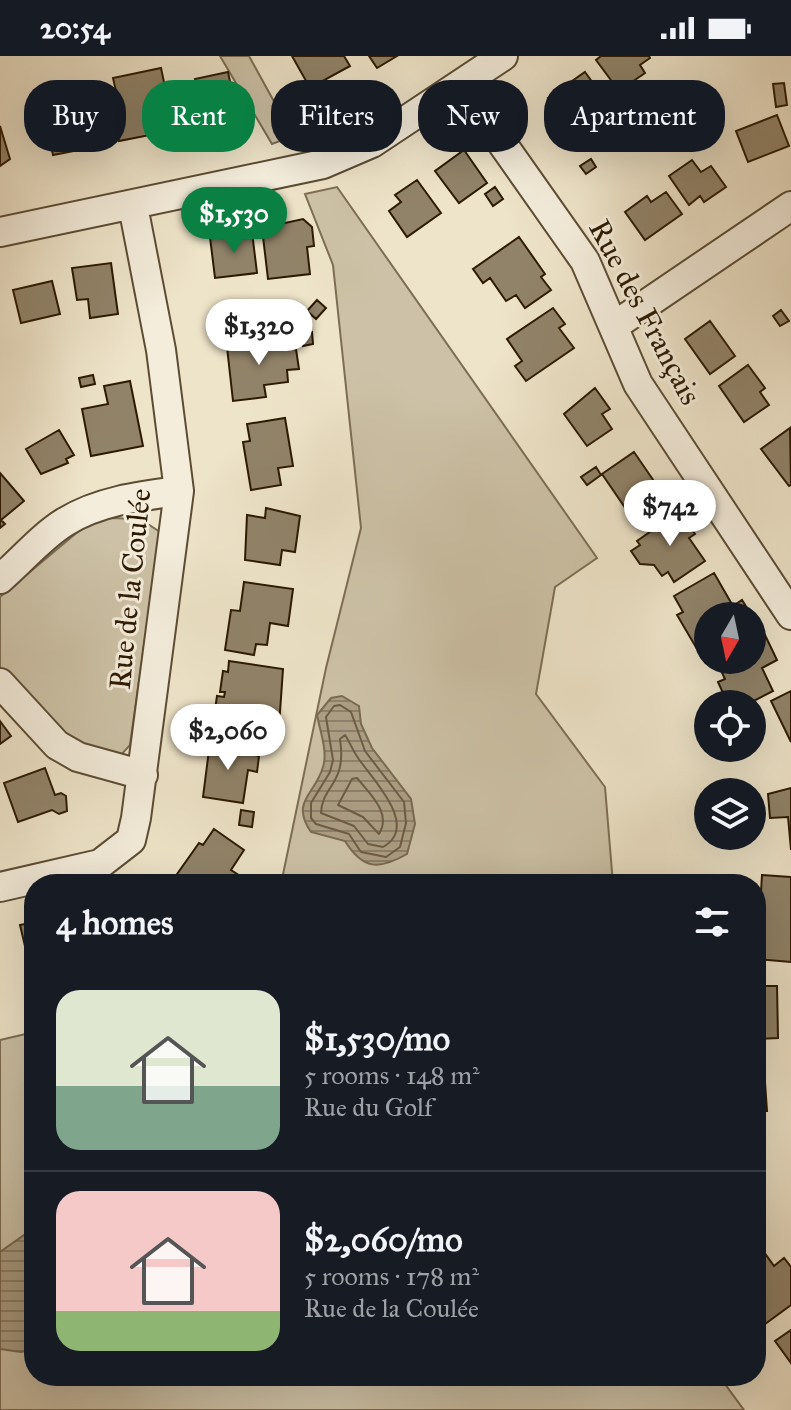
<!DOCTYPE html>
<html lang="en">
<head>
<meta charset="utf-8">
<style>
  :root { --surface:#171b24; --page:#20242c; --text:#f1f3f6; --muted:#9ea1a6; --line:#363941; --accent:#0b8043 }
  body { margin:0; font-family:"IM FELL Great Primer",serif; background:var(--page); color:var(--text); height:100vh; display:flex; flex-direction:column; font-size:30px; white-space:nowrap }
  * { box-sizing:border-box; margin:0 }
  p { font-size:26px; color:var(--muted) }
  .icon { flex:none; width:44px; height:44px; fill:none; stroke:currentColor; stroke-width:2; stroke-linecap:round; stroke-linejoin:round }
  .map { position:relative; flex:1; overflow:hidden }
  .sheet { position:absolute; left:24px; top:818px; width:742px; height:512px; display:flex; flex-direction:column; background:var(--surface); border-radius:32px; box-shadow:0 8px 32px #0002 }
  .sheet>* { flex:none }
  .guide { position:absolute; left:24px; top:24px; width:744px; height:72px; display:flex; gap:16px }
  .needle { width:52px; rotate:189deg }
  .fabs { position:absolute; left:694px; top:546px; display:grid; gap:16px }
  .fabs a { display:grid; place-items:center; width:72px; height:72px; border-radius:50%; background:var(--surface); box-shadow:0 8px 32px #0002; font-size:40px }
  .price { position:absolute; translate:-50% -68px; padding:0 18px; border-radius:28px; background:#fff; color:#222; font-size:26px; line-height:52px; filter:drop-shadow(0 2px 4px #0008) }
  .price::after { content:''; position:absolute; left:50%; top:48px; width:24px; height:18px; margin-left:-12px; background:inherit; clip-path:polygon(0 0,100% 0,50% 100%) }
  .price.active { background:var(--accent); color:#fff }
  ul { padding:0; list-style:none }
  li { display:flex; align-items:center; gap:24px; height:200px; padding:0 32px }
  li+li { border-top:2px solid var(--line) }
  li span { display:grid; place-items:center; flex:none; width:224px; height:160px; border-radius:24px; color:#555 }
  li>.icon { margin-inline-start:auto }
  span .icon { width:96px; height:96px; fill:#fffc; stroke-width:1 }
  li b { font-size:34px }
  h2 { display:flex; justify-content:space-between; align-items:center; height:96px; padding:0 32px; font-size:34px }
  .pill { padding:0 28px; border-radius:32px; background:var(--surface); box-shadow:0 8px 32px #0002; font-size:28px; line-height:72px }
  .pill.active { background:var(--accent); color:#fff }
  .status { display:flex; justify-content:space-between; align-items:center; height:56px; padding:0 40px; background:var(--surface); direction:ltr }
  .status svg { height:22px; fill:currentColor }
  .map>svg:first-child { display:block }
  .grass { fill:#cdc2a7; stroke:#7c6e54; stroke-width:2 }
  .water { fill:url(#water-rules); stroke:#796a51; stroke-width:2 }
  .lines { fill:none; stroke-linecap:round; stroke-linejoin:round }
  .shore { stroke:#6c5c44; stroke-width:2 }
  .building { fill:#918369; stroke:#2c1a02; stroke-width:2 }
  .minor-casing { stroke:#5c4c34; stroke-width:32 }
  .minor { stroke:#f4eddc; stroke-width:28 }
  .labels { text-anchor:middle; stroke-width:6; stroke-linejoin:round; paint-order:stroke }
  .street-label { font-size:30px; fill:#2c1a02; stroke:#f4eddc }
</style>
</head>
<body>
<div class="status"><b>20:54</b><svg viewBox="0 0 49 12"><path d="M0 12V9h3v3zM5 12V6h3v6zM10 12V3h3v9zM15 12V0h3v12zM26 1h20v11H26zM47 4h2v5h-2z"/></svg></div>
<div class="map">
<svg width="791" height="1354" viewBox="0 0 791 1354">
  <defs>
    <pattern id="water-rules" width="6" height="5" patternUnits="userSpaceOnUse" patternTransform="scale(2)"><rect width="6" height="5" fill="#ac9f85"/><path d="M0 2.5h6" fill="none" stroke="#8c816b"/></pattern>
  </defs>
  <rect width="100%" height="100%" fill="#eee4c9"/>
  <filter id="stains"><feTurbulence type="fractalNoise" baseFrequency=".0025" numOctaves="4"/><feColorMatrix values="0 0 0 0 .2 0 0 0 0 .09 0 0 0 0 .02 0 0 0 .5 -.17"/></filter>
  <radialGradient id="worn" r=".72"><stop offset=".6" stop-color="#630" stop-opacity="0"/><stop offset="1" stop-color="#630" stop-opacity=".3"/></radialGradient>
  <path class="grass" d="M220,0H249L293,80L272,88Z
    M337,131L597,502L555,531L536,638L605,731L613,828H281L326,612L361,472L333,209L305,138Z
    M109,462L140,463L160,476L130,689L121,699L71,690L0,620V541L86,469Z
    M34,976V1320H719L744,1354H0V984Z"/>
  <path class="water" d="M342,640L359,650L361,668L372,692L411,743L415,768L407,798C379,814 363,814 345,785L311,776C290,745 315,739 323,711C328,696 320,675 317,659L331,642Z
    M34,1172V1293L21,1296L0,1293V1196Z"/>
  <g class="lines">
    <path class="shore" d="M340,649L351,656L365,695L404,746L406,767L400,791L386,801L361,796L349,778L316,768L311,762V747L330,716L333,704L326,661L334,650Z
      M345,679C351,688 354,698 361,706C375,726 419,771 383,791L368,788L354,770L321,757C322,729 347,729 340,683Z
      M357,722C370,738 392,757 379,778L363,761L338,749L352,723Z"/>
  </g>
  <path class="building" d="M292,0H344L350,10L310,32Z
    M369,0H397L377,12Z
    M601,0H649L650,2L640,9L645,17L619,35L596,4Z
    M161,12L170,55L151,59L155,78L119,85L111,50L119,48L113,22Z
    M228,16L236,54L187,65L181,35L196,31L195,23Z
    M585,16L606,45L583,61L576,50L561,60L548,42Z
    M784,27L787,49L776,51L773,28Z
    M92,39L101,82L73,88L74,95L53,99L43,50Z
    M682,43L687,50L677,56L673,50Z
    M777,59L789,90L748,106L736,75Z
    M0,70L10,103L0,110Z
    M464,94L487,127L459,147L435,115Z
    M591,103L596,111L586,118L580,110Z
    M692,104L701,116L711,110L726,131L704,146L700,140L689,149L669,120Z
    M417,124L441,157L407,181L389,155L401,146L395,139Z
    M495,131L503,143L493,150L485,138Z
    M666,136L682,158L645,184L625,156L647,140L651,146Z
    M303,163L312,171L314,190L307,191L310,218L268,223L262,172Z
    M252,176L257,217L215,222L210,181Z
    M519,181L545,218L541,221L551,234L525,252L516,239L506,245L490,222L483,227L473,213Z
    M111,207L118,258L90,262L88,243L77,244L72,212Z
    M52,225L60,258L21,267L13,234Z
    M317,244L326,252L316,263L307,255Z
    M553,252L565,268L559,272L574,292L526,325L515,310L522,305L507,283Z
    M781,254L789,265L780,270L773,260Z
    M710,265L735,300L710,318L685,283Z
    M312,276L313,288L303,290L301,278Z
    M283,282L284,294L296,293L299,313L287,314L288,326L264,329L266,341L233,345L227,291Z
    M748,309L765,332L760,336L769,349L744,366L719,330Z
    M93,319L95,328L81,331L79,322Z
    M130,325L143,390L91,400L82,353L108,348L104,330Z
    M595,332L610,353L602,358L612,373L587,390L564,358Z
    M285,362L293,410L278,412L281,429L251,434L243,386L250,385L247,368Z
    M790,372L791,429L789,430L761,393Z
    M59,374L74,399L66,403L68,407L41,418L26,393Z
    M634,396L660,434L628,456L602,418Z
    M596,411L601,419L587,429L581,421Z
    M0,417L24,445L1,464L5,468L0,472Z
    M266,452L300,460L295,496L282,494L280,509L245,504L247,459L265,462Z
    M680,455L695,478L689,482L705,505L674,526L668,516L662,520L654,509L640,508L631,495L640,489L637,485Z
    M714,517L733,550L742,544L752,560H708V587L697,593L677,559L683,556L674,540Z
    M244,526L293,533L288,570L270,567L267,589L256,588L254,599L225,594L231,554L240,555Z
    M765,579L777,604L762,612L773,635L748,648H728L718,626L725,623L716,604H752V586Z
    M229,605L283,613L279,670L253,666L252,673L213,668L217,640L224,641L225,636H220L223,615L228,616Z
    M791,635V686L771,645Z
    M0,665L11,680L0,688Z
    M210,686L251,692L250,698L259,700L257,716L248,714L243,747L203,741Z
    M45,712L55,739L61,737L66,740L67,755L59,758L52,754L18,766L4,727Z
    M791,732V794L788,761L770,762L768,738Z
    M241,754L254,756L252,771L239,769Z
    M214,773L244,794L231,814L245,823L242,828H186L175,821L199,787L203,789Z
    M762,819L791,821V906L757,903Z
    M34,866V924H33L20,869Z
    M765,917V930H777L778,982L758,983L759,1012H756V918Z
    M756,1026H765L767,1055H757L756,1073Z
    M759,1189L774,1210L784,1202L791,1211V1249L757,1274L756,1191Z
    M791,1274V1307L775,1285Z"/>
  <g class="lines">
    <g class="minor-casing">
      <path id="minor" d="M461,29L585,205L638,328L791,559
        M0,176L323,108L372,87L503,0
        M614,270L791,150
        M0,523C21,505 42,480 65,466C99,445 140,440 179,435
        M0,627L57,689L78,701L143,719
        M0,831L100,808L131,784L136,762L179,435L161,294L133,150"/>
    </g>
    <use href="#minor" class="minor"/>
  </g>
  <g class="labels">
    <g class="street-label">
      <text transform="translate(645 256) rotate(62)" y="10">Rue des Français</text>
      <text transform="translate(130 533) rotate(-84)" y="10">Rue de la Coulée</text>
    </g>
  </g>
  <rect width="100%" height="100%" filter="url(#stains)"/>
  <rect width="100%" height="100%" fill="url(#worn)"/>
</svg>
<div class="fabs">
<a><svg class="needle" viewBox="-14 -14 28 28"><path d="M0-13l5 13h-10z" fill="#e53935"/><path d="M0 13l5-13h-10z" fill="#9ea1a6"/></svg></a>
<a><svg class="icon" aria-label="locate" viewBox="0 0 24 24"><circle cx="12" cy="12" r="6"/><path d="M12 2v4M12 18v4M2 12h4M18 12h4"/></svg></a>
<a><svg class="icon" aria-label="layers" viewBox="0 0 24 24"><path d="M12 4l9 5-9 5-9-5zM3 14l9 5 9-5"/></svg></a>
</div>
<b class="price active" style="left:234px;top:199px">$1,530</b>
<b class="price" style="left:259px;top:311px">$1,320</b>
<b class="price" style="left:670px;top:492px">$742</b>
<b class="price" style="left:228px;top:716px">$2,060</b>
<div class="guide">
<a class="pill">Buy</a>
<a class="pill active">Rent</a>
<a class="pill">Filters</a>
<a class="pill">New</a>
<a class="pill">Apartment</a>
</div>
<section class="sheet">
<h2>4 homes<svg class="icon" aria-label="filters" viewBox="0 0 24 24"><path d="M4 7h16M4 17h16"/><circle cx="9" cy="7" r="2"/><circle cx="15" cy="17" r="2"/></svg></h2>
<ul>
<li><span style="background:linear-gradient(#dfe7d0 60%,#7fa58c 0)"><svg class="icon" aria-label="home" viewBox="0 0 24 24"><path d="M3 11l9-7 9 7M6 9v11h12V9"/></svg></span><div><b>$1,530/mo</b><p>5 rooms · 148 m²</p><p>Rue du Golf</p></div></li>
<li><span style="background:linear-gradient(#f6c9c9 75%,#8fb573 0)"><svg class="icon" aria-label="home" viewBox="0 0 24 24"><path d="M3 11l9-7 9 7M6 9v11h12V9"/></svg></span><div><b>$2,060/mo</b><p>5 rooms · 178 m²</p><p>Rue de la Coulée</p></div></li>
</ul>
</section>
</div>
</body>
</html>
